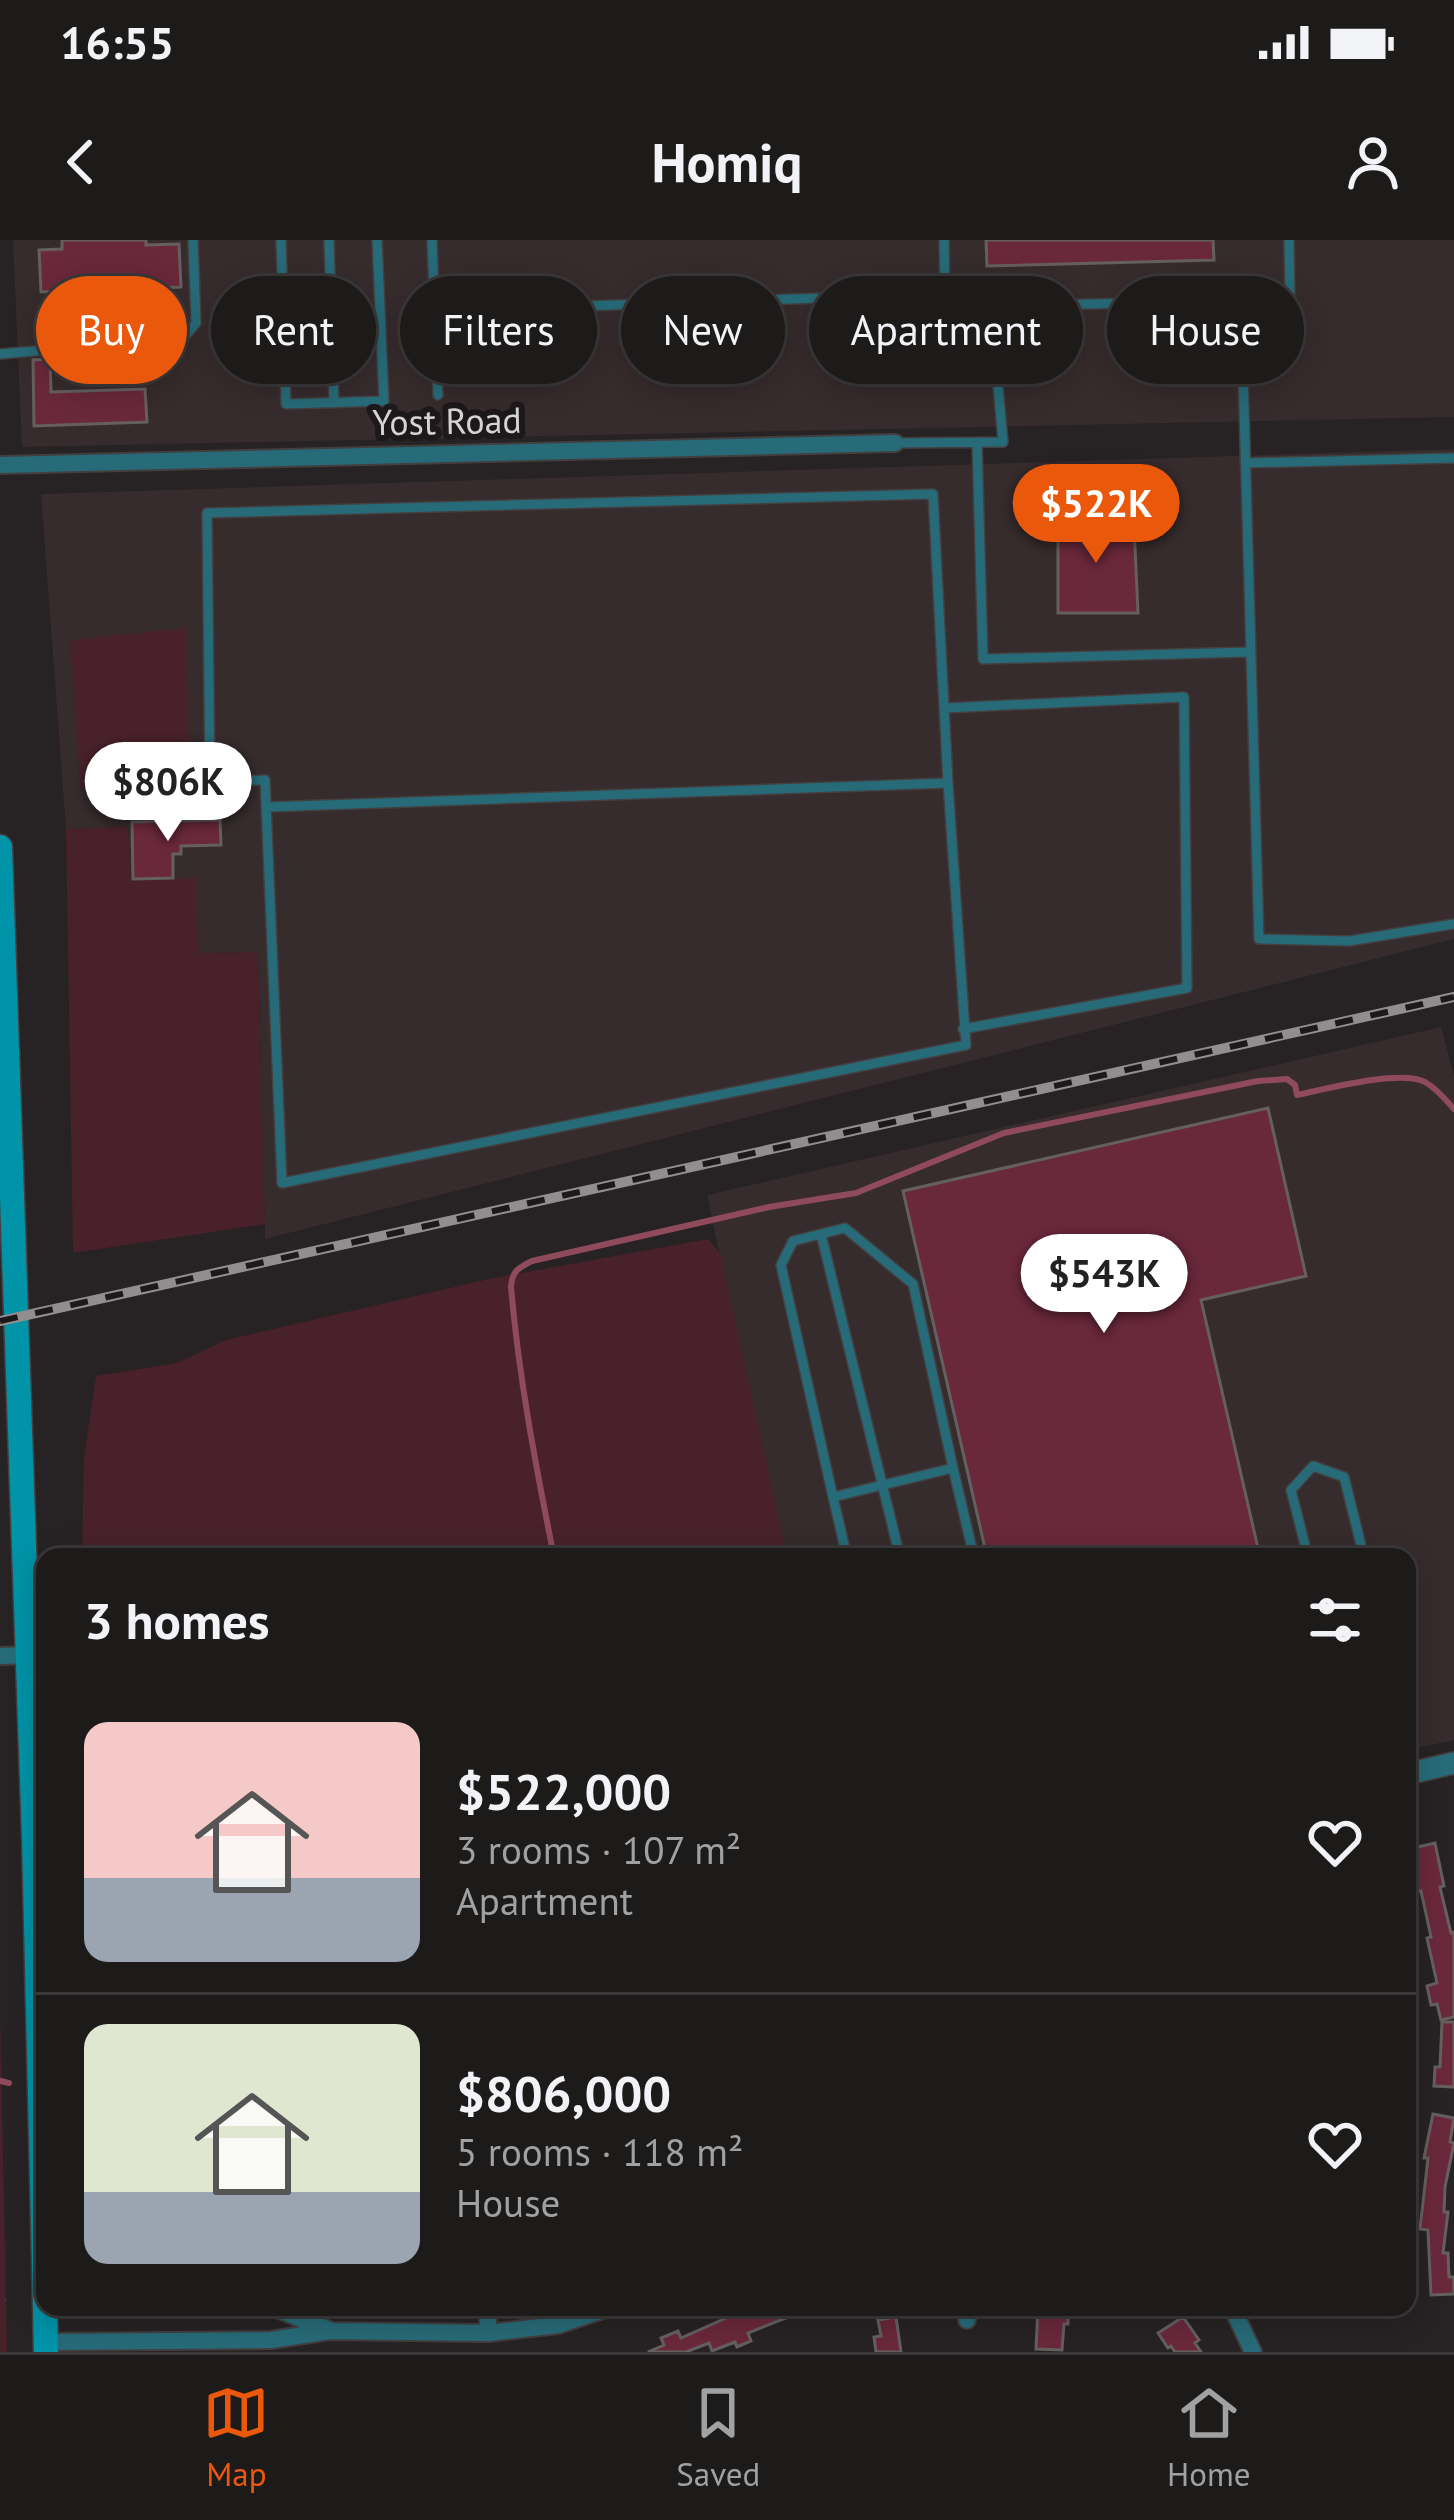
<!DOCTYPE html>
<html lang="en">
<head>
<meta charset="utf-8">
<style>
  :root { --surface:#1d1a1a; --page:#252323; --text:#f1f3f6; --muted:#a0a1a2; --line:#3b3839; --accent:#ea580c }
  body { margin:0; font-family:"PT Sans",sans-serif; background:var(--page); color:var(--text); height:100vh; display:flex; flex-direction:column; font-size:45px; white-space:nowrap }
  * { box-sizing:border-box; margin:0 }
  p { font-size:39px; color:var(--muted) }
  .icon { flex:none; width:66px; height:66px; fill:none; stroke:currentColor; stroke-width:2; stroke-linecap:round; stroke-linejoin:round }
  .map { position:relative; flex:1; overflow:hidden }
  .drawer { position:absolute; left:36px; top:1308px; width:1380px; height:768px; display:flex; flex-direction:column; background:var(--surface); border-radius:24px; box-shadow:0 6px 30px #0003,0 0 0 3px var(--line) }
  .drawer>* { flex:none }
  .top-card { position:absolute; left:36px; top:36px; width:1383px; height:108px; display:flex; gap:24px }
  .price { position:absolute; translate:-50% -102px; padding:0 27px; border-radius:42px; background:#fff; color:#222; font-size:39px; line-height:78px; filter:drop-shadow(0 3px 6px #0008) }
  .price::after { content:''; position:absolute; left:50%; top:72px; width:36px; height:27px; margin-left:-18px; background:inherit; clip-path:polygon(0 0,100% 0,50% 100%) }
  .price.selected { background:var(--accent); color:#fff }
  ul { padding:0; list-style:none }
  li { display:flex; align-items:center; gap:36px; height:300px; padding:0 48px }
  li+li { border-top:3px solid var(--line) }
  li span { display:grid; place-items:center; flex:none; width:336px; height:240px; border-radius:24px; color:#555 }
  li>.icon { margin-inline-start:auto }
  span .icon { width:144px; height:144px; fill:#fffc; stroke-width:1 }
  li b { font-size:51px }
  h2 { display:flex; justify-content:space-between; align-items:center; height:144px; padding:0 48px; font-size:51px }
  .tag { padding:0 42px; border-radius:54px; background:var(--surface); box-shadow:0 6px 30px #0003,0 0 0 3px var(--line); font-size:42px; line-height:108px }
  .tag.selected { background:var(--accent); color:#fff }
  .status { display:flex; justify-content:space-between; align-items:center; height:84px; padding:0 60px; background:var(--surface); direction:ltr }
  .status svg { height:33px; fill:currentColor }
  header { display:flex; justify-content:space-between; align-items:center; height:156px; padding:0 48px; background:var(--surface); font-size:54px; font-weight:800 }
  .dock { display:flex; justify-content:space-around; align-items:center; height:168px; border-top:3px solid var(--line); background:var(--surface); font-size:33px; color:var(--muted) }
  .dock a { display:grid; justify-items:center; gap:6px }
  .dock .selected { color:var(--accent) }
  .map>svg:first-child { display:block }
  .built { fill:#362b2d }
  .green { fill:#48212b }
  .forest { fill:url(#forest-firs) }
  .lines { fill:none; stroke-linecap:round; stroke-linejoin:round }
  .stream { stroke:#8f4a5c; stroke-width:6 }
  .building { fill:#6a283c; stroke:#655f60; stroke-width:3 }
  .service-casing { stroke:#433e3f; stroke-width:12 }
  .minor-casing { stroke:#433e3f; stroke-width:20 }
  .tertiary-casing { stroke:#433e3f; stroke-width:24 }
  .secondary-casing { stroke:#433e3f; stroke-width:27 }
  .service { stroke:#276b78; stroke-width:9 }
  .minor { stroke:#276b78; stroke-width:16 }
  .tertiary { stroke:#276b78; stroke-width:21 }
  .secondary { stroke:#0193a8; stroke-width:24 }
  .rail-casing { stroke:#928e8f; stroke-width:10 }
  .rail { stroke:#1d191a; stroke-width:6; stroke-dasharray:18; stroke-linecap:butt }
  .labels { text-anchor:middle; stroke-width:12; stroke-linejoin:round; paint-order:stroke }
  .street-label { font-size:36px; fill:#d6d3d4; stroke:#1d191a }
</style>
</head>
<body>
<div class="status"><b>16:55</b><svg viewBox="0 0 49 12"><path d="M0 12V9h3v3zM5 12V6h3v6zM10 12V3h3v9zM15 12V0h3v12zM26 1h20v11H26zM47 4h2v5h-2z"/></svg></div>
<header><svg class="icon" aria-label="back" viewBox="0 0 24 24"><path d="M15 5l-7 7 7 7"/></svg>Homiq<svg class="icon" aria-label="person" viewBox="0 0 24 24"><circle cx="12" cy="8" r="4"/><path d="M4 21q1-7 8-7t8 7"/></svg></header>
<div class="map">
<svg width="1454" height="2112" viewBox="0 0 1454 2112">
  <defs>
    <pattern id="forest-firs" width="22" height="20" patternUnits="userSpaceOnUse" patternTransform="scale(3)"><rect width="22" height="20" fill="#48212b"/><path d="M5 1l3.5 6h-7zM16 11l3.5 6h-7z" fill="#624049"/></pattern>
  </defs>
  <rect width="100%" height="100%" fill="#272223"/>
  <path class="built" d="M13,0H1454V177L22,207Z
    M1454,209V699L265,999L258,712L198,713L131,641L128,587L66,589L41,254Z
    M1441,787L1454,835V1500L1407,1510V1317H783L707,955Z"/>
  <path class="green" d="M185,388L187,393L190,553L188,556L81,550L69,400Z
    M128,587L131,641L196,638L199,713L258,712L265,984L73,1013L66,589Z
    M708,999L721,1014L787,1317H82L84,1217L96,1136L177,1123L226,1100L489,1039Z"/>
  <path class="forest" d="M0,1774L7,2112H0Z"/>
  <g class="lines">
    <path class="stream" d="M554,1317C536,1227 519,1139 511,1047C512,1031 518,1028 532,1021L769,967L856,953L1004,893L1258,841L1287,839L1295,845L1297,855C1325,849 1402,829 1425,842C1436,848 1446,860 1454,869
      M0,1841L9,1843"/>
  </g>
  <path class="building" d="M62,0H146V5L179,4L181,47L41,52L39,10L62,9Z
    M986,0H1213L1214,20L987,26Z
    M50,119L51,152L145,149L147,182L34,186L33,120Z
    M1086,264V285L1134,284L1138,373H1058V278L1064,275V265Z
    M220,580L221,605L181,606V614H173V638L133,639L132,582Z
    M1268,868L1306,1036L1201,1060L1260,1317H987L903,951Z
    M1435,1603L1444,1646L1440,1647L1451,1693L1454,1692V1777L1441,1780L1437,1764L1431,1765L1427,1746L1437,1743L1427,1698L1431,1697L1421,1651L1414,1652L1410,1635L1414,1634L1409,1609Z
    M1442,1782H1454V1847L1434,1846L1435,1827H1440Z
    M1433,1874L1454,1878L1450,1902L1454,1903L1445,1947L1444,1972H1448L1443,2013H1448L1449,2037H1454V2054L1431,2055L1428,1990L1420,1989L1428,1918H1424Z
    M751,2067L811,2068L748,2093L751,2101L737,2107L735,2102L712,2111L709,2103L686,2112H648L664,2105L661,2098L678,2091L681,2098Z
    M1038,2067H1068V2084H1064L1062,2110L1036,2109Z
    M896,2077L901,2112H876L874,2097L881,2096L878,2080Z
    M1183,2077L1199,2100L1195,2103L1201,2112H1175L1171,2106L1168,2108L1158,2093Z"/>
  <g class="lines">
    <g class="service-casing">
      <path id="service" d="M281,0L286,164L384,161L377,0
        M329,0L334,163
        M432,0L438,155
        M944,0L945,54
        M1241,61L1259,699L1349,701L1454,684
        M435,71L945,54L991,66L1290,60L1289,0
        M0,114L183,98L196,83L193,0
        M977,202L983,419L1250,412
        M895,203L1003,202L991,66
        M1245,223L1454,218
        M933,254L948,543L966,805L282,943L265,540L210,542L207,273Z
        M944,468L1184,457L1187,748L963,789
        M266,567L948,543
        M821,994L900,1317
        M833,1257L781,1025L793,1001L845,988L913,1044L953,1228
        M847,1317L833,1257L953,1228L974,1317
        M1308,1317L1291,1250L1313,1226L1344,1237L1364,1317"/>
    </g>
    <g class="minor-casing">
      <path id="minor" d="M0,225L895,203
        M0,1416L28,1415
        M260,2067L277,2069L329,2090
        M488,2067V2093
        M967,2067V2080
        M1232,2067L1253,2112
        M46,2102L271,2100L329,2091L488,2093L558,2085L612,2067"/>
    </g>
    <g class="tertiary-casing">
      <path id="tertiary" d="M1407,1534L1454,1523"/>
    </g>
    <g class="secondary-casing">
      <path id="secondary" d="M0,607L34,1598L46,2112"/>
    </g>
    <use href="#service" class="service"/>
    <use href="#minor" class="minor"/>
    <use href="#tertiary" class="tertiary"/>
    <use href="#secondary" class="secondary"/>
    <g class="rail-casing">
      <path id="rail" d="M0,1081L1454,757"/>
    </g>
    <use href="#rail" class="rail"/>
  </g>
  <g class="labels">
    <g class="street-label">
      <text transform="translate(447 181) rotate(-1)" y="13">Yost Road</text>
    </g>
  </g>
</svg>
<b class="price selected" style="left:1096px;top:326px">$522K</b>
<b class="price" style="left:168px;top:604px">$806K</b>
<b class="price" style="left:1104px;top:1096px">$543K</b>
<div class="top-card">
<a class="tag selected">Buy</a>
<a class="tag">Rent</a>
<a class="tag">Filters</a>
<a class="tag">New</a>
<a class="tag">Apartment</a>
<a class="tag">House</a>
</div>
<section class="drawer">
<h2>3 homes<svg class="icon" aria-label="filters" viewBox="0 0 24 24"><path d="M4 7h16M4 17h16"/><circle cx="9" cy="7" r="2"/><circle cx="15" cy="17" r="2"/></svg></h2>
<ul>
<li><span style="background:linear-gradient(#f6c9c9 65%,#9aa5b1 0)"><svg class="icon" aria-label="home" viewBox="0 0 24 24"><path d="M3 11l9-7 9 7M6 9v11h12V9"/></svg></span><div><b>$522,000</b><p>3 rooms · 107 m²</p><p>Apartment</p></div><svg class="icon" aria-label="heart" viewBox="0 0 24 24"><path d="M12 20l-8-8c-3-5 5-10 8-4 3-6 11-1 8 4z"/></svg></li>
<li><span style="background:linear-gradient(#dfe7d0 70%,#9aa5b1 0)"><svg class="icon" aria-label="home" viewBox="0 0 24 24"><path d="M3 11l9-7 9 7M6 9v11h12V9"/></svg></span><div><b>$806,000</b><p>5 rooms · 118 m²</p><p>House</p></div><svg class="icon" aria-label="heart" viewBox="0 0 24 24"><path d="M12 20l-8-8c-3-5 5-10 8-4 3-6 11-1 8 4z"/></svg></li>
</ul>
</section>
</div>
<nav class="dock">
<a class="selected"><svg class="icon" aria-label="map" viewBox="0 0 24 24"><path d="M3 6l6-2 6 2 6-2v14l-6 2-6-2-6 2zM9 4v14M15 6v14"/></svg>Map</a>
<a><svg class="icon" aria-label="saved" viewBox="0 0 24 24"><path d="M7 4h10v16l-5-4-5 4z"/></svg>Saved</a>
<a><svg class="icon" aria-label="home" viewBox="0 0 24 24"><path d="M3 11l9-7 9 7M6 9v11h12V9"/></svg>Home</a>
</nav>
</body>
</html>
